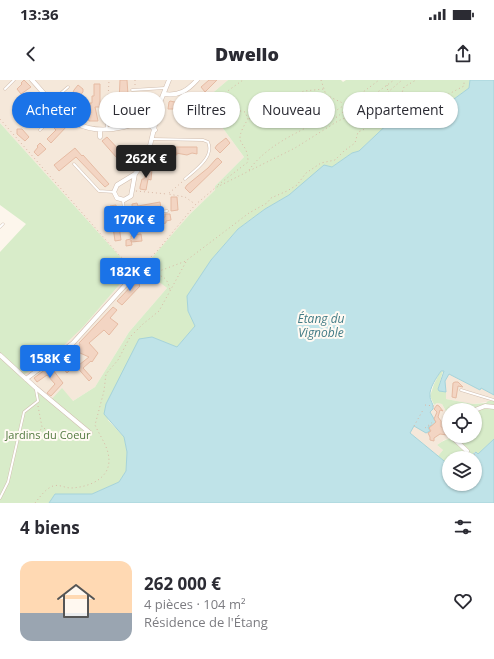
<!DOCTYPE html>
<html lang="fr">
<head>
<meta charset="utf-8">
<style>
  :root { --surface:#fff; --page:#f7f7f7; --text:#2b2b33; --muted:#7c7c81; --accent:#1a73e8 }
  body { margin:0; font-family:"Open Sans",sans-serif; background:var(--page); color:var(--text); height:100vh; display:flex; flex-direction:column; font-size:15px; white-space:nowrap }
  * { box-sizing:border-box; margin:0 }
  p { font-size:13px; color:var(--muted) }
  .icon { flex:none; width:22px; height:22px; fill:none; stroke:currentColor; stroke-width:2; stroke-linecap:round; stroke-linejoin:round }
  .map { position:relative; height:423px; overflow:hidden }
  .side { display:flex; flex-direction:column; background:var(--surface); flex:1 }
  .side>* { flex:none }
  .hud { position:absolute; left:12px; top:12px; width:470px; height:36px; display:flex; gap:8px }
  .tools { position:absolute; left:442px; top:323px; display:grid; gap:8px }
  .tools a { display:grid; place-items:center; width:40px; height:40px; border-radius:50%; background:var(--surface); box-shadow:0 1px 3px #0004; font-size:20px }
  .price { position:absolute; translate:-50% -34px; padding:0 9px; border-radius:4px; background:var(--accent); color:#fff; font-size:13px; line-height:26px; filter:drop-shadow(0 1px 2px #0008) }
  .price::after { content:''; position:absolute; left:50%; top:24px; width:12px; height:9px; margin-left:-6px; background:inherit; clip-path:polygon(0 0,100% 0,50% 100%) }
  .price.active { background:#222; color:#fff }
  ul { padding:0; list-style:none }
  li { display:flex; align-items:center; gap:12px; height:100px; padding:0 20px }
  li span { display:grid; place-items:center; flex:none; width:112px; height:80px; border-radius:12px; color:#555 }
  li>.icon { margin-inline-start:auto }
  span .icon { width:48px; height:48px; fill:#fffc; stroke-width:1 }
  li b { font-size:17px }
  h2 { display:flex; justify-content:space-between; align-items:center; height:48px; padding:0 20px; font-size:17px }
  .pill { padding:0 14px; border-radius:18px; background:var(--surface); box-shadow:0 1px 3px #0004; font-size:14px; line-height:36px }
  .pill.active { background:var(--accent); color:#fff }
  .status { display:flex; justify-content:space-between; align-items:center; height:28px; padding:0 20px; background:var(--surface); direction:ltr }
  .status svg { height:11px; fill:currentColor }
  header { display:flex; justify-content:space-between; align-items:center; height:52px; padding:0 20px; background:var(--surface); font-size:18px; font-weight:800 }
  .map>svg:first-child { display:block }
  .residential { fill:#f5e8da }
  .green { fill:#d8ecc9 }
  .water { fill:#bfe3e8; stroke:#a5d3da }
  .building { fill:#f3d5c3; stroke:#e6bba3; fill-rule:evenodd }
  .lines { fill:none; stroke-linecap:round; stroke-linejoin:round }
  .lane-casing { stroke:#d1beb0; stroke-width:3 }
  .street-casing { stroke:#d1beb0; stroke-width:5 }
  .path { stroke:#d9b8a5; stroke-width:1; stroke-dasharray:1 3; stroke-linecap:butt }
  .lane { stroke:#fff; stroke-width:2 }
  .street { stroke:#fff; stroke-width:4 }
  .labels { text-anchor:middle; stroke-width:4; stroke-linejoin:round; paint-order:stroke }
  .park-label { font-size:11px; fill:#537a41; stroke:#fffaf3 }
  .water-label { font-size:12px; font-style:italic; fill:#437c86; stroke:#fffaf3 }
</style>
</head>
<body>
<div class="status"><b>13:36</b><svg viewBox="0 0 49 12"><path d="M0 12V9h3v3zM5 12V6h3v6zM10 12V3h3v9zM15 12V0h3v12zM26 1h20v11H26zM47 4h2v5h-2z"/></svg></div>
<header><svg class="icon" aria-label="back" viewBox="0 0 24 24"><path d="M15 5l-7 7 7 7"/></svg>Dwello<svg class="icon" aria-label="share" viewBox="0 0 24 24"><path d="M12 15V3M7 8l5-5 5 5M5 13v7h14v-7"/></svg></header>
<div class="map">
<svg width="494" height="423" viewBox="0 0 494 423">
  <rect width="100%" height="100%" fill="#fdf6ec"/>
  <path class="residential" d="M0,0H228L203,21L244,77L215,106V110L190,134L143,189L167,208L129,252L95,307L73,321L49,322L21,297L83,247L132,190L0,43Z
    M449,294L480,310L481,308L494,315V321L473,324L446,319L445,301Z
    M437,323L442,324L449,337V356H456L444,360L437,365L443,370L438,376L410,353L414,346L429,351L428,347L437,344L429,332L433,329L434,325Z"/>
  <path class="green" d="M228,0H341L343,2L346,0H470L469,8L439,30L430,32L418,39L411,36L402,39L394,38L359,71L352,73L332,87L324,86L289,115L265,129L238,149L211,180L187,216L188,231L195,246L177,267L152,257L106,324L108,340L124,357L127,372L126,391L119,402L92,414H55L49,423H0V172L26,144L0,125V43L132,190L83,247L60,269L21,297L49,322L62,308L73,321L95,307L129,252L167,208L142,189L190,134L215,110V106L244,77L203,21Z
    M443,291L438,309L443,312H446V319L473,324L486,323L488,321H494V359L478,374L475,372L468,378L464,376L462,378H449V385L438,376L443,370L437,365C449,356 460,356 475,356V330H449V337L442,324L437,323L434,325L430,316L434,304L440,292Z"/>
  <path class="water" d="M470,0H494V315L481,308L480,310L449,294L445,301L446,312L439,311L438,309L444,291H441C437,297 429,308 430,316C430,321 434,324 433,329L430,332L437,344L434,348L432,345L428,347L430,351L426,353L414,346L410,353L449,385V404H475V378H468L476,372L478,374L494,359V423H49L55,414H92L119,402L126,391L127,372L124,357L104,334L106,324L139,259L152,257L177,267L195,246L188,231L187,216L211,180L238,149L265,129L289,115L324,85L332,87L352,73L359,71L394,38L402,39L411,36L418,39L430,32L439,30L469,8Z"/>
  <path class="building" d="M24,0L31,7L21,14L17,9L22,4L21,3Z
    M120,0H127L128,15L123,16L126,39L114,41V23L119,22Z
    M209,0H217L205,12L201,7Z
    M94,4H100V27H95L98,41H89L86,33H91L90,23H92V16H94Z
    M78,5L83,9V12L68,28L64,23L72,15L74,10Z
    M193,14H196L200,19L191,26L187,21Z
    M146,18V26H139L140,33L137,34L136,20Z
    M170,21L179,23V29H168L169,22Z
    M47,24L52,30L51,32L33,47L29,43L40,33L39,31Z
    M63,41L68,45L51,63L47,59L56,50L52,46L56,43L58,45Z
    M17,49H22L29,57L25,61L17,54Z
    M107,57L122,73L117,78L102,61Z
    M226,58L230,63L220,73L215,68L217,65Z
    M40,63L46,69L38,76L34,72L38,67L37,66Z
    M160,66L174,67L177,75L169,73H157V67Z
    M176,67H197V74L192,73L187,75L176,73Z
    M75,68L82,76L83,75L109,104L105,107L76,77L59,91L54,85Z
    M218,78L222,82L190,113L185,108L187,105L208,88L216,79Z
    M146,88L152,89L151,100L148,99L146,110L140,109V107L142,99H144Z
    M171,117H177L178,130L171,131Z
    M160,122L161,129L138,132L139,139L133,140L132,124L137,123L138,126Z
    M116,125L121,160L115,161L110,126Z
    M165,134H170L171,140L166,141V143L156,145V147L150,148V142L155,141V139L158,138L165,137Z
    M141,154L142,161L131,162V160L132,165L126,166V160L131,159V156L133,155Z
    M139,198L142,201L139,205L140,206L122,225L117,221Z
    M113,227L117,230L110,238L118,244L109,255L104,250L89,263L98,273L92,282L91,281L83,288L92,298L89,301L75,285L67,293L61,286L70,276L69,274L80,265L79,263L80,262ZM80,273L89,277L79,285L73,279Z
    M50,286L63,303L51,316L47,313L55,304L47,295L37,302L34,298Z
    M455,302H458L463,307L458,306L456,318L452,317L453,303Z
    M437,325L439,326L443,331L440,330L438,337L441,341V347L448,348L447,355L440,354L434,358V361L430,360V357L428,353L431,351L429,348L436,342L434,339L437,332L434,329Z"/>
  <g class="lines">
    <g class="lane-casing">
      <path id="lane" d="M5,9L14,0
        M132,10L165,8
        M105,20L107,49
        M52,21L68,7
        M40,50L60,31
        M153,59L203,60L208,62C215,77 194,91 185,99
        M133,71L147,78
        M74,84L99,111L114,112
        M123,121L126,146L142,143L152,133L167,131
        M0,147L3,144
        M461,310L494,320
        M0,418L8,402L24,332L38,321L36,310"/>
    </g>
    <g class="street-casing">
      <path id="street" d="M32,0C62,33 75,58 124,47C137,44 147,41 158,34
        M164,14C179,16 187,11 197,0
        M143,43L149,44L155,50
        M100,51V57
        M135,94L131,116L124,120L117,118L114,112L117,105L135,94L147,78L161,20L169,0
        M0,275L36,308L90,353
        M26,299L73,263L137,192
        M475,330L485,326L494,327
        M451,356L467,371"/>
    </g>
    <path class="path" d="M135,0V6
      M321,0L326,15L351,27L356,32
      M387,5L388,13L411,28L424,27L464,6V0
      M108,19L109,0
      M351,27L364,22L394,0
      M0,39L119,175L133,188
      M249,39L304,11L324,9
      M313,44L337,37L343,32L352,28
      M249,90C267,65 297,53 323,39C342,27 361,14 379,0
      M182,102L168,114L185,117L195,124
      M218,105L248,82C248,58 230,68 248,39L245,32L236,30H226L221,25L222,15L243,0
      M136,111L167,114
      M140,188L158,170L195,125L215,108L295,68L338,41L372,26L402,0
      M141,193C155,197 166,190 170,210
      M154,193L186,181
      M425,325L434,326
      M38,326L42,347L37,357L43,360L50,355L47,350L42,347
      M414,346L423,330
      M425,348L434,341
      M474,374L479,382L475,385
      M463,378L464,376
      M35,423C40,417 45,409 53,406C59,404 65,408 71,408C91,407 114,397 108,373C106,364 99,354 95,345L104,311L106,294L118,280L130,257L143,244L159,231L187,180L249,133L267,123L271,118L287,111L297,105L306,93L321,83L335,80L344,71L355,63L358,52L363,50L399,21L404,7L416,0"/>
    <use href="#lane" class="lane"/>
    <use href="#street" class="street"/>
  </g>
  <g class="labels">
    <g class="park-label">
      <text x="48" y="359">Jardins du Coeur</text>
    </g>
    <g class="water-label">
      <text x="321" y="243">Étang du<tspan x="321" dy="14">Vignoble</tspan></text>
    </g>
  </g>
</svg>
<div class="tools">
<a><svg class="icon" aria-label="locate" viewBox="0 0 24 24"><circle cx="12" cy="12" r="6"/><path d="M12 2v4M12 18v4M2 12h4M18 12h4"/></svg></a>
<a><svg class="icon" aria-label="layers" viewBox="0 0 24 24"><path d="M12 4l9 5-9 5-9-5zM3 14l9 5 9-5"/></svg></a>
</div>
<b class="price active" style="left:146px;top:99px">262K €</b>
<b class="price" style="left:134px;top:160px">170K €</b>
<b class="price" style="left:130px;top:212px">182K €</b>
<b class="price" style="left:50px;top:299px">158K €</b>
<div class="hud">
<a class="pill active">Acheter</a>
<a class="pill">Louer</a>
<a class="pill">Filtres</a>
<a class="pill">Nouveau</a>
<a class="pill">Appartement</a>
</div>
</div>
<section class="side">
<h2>4 biens<svg class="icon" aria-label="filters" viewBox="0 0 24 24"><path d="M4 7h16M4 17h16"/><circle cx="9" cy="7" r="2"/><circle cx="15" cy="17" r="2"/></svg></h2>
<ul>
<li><span style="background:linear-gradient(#ffd9b3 65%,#9aa5b1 0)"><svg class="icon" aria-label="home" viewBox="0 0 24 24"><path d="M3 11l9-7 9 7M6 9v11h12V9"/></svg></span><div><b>262 000 €</b><p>4 pièces · 104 m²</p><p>Résidence de l'Étang</p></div><svg class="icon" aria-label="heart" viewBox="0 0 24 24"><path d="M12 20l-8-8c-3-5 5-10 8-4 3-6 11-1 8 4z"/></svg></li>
</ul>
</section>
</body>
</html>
